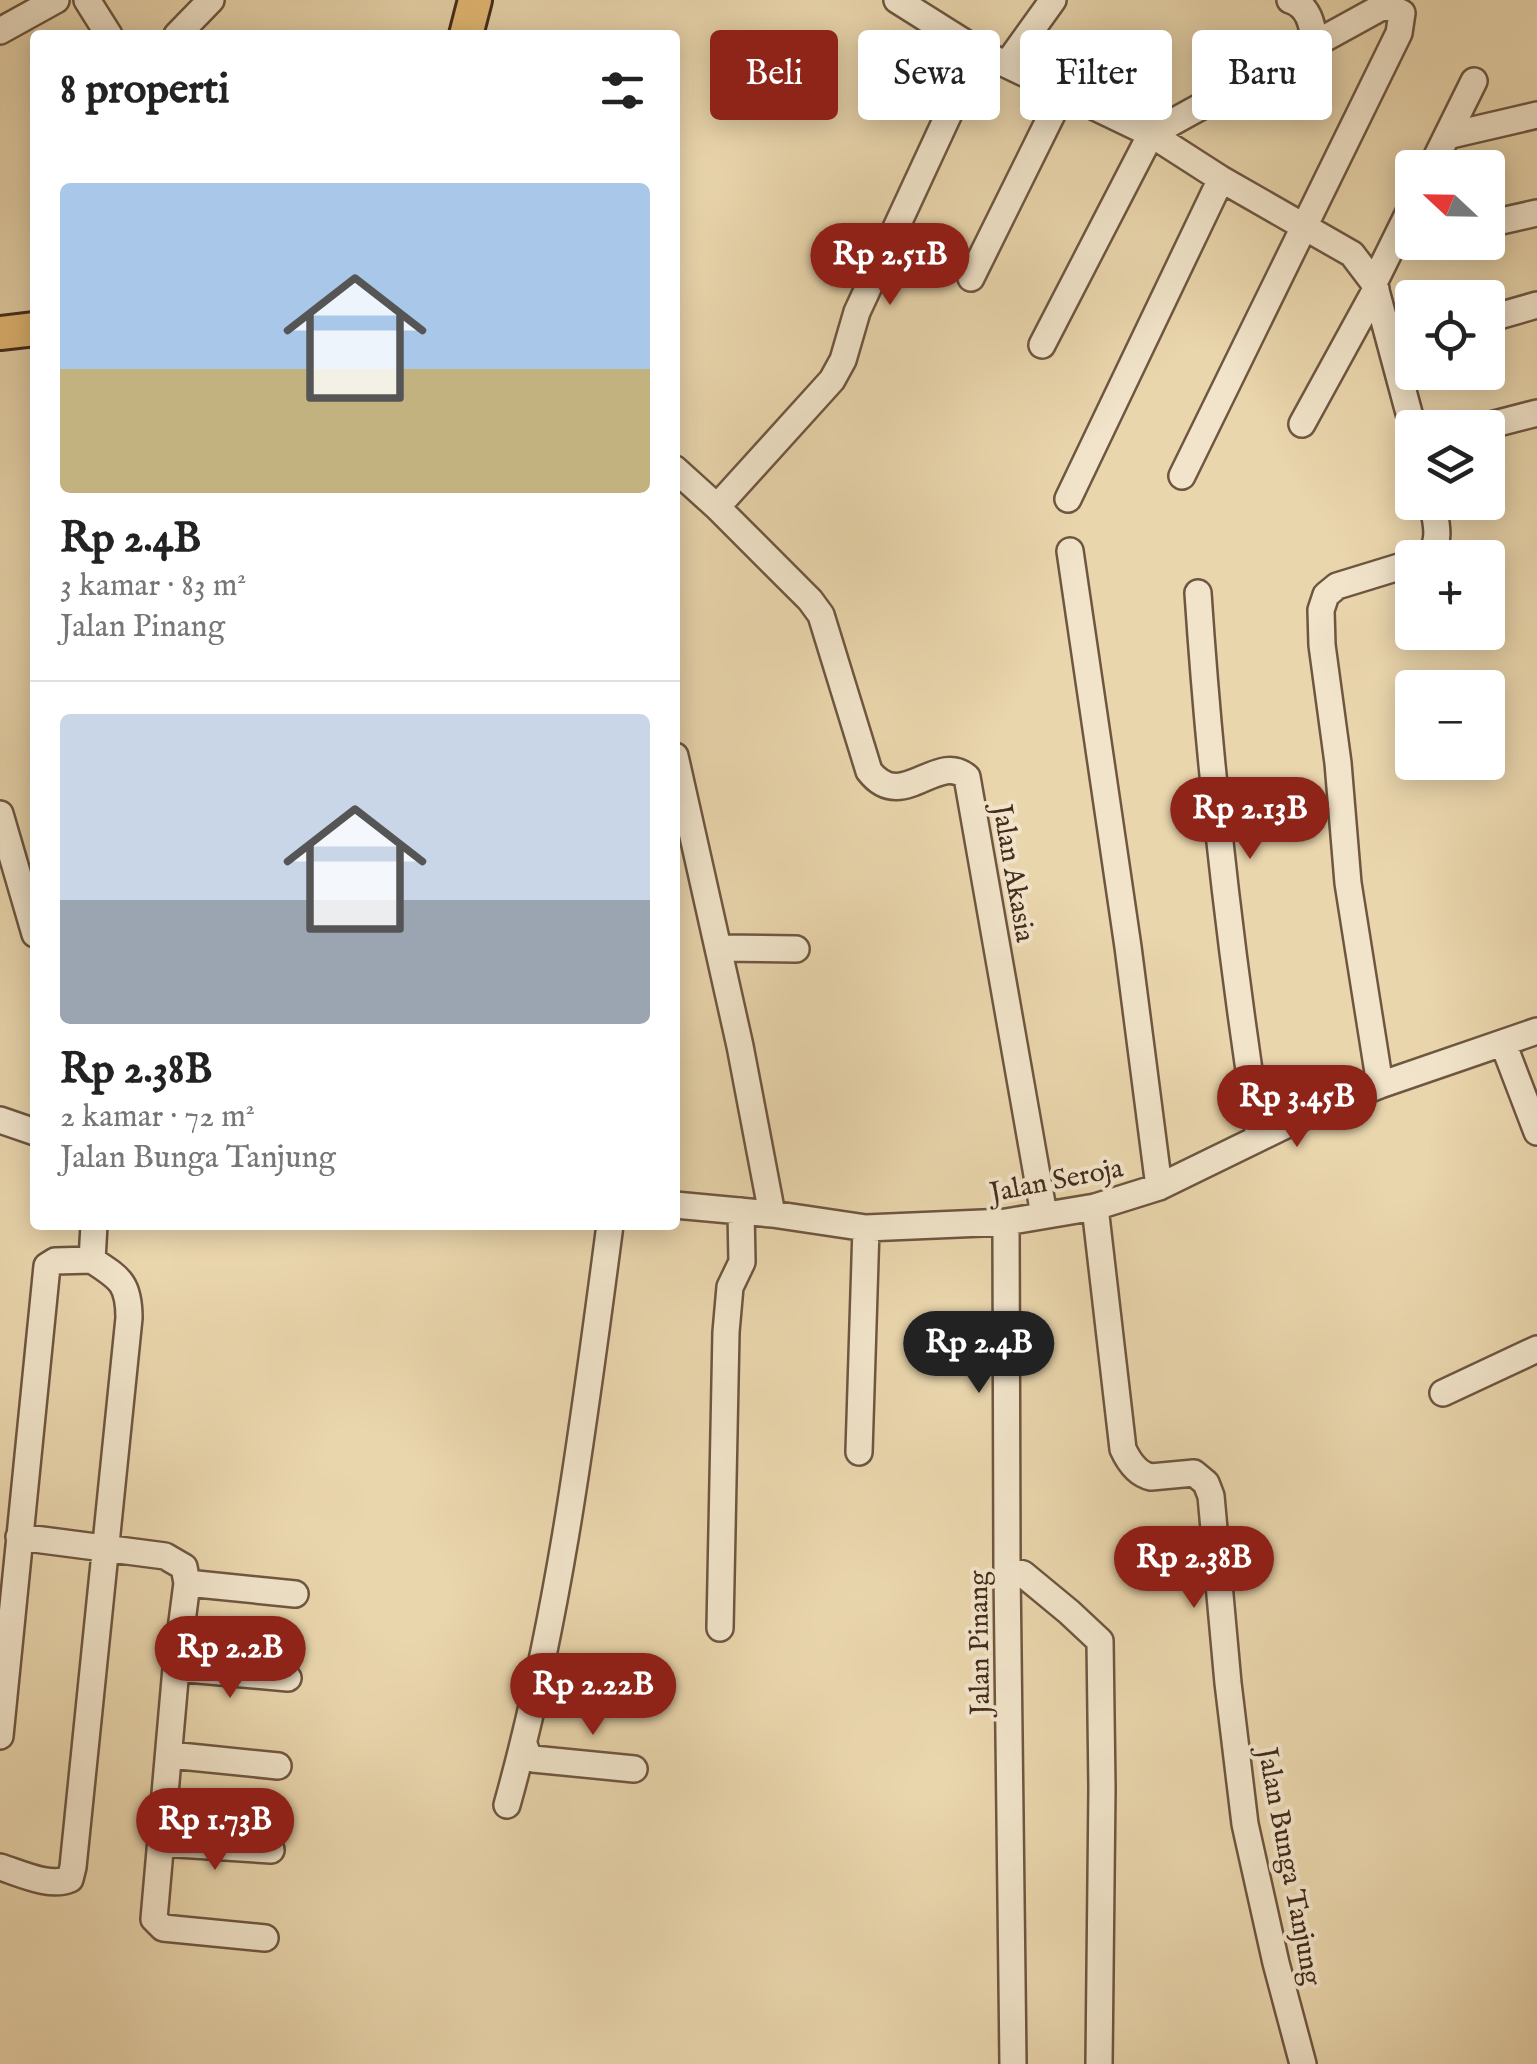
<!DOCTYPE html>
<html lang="id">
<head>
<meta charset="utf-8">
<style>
  :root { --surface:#fff; --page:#f6f6f6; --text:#222; --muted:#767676; --line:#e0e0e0; --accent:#8f2418 }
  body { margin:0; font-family:"IM FELL English",serif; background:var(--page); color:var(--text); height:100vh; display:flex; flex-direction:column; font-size:38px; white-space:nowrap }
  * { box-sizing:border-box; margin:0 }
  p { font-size:32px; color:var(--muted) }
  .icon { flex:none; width:55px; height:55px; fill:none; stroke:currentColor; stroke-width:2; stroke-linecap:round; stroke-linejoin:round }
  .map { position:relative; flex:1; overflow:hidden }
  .sheet { position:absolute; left:30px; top:30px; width:650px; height:1200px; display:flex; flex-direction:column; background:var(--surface); border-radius:10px; box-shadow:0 5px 25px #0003 }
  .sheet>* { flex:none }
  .hud { position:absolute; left:710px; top:30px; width:675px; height:90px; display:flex; gap:20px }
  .needle { width:65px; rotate:292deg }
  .buttons { position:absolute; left:1395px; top:150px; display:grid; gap:20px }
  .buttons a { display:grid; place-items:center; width:110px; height:110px; border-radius:10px; background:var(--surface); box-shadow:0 5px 25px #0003; font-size:50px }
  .price { position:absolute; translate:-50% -85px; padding:0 22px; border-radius:35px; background:var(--accent); color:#fff; font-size:32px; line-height:65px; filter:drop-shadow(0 2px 5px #0008) }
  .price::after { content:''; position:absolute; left:50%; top:60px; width:30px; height:22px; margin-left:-15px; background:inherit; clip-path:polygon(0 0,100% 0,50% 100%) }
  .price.on { background:#222; color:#fff }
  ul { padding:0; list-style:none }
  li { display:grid; align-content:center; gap:20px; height:530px; padding:0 30px }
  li+li { border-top:2px solid var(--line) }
  li span { display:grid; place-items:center; height:310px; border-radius:10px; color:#555 }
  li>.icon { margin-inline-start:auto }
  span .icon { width:180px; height:180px; fill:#fffc; stroke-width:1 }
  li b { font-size:42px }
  h2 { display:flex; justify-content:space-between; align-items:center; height:120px; padding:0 30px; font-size:42px }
  .pill { padding:0 35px; border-radius:10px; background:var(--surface); box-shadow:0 5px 25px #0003; font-size:35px; line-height:90px }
  .pill.on { background:var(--accent); color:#fff }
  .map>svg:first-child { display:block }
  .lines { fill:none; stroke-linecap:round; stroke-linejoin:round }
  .minor-casing { stroke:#6e5641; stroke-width:30 }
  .major-casing { stroke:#442b1d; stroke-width:38 }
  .minor { stroke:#f1e4ca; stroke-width:25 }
  .major { stroke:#e5bb76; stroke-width:32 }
  .labels { text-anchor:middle; stroke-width:8; stroke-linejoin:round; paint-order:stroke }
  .street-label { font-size:28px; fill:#442b1d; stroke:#f1e4ca }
</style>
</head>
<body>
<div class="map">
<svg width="1537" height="2064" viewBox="0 0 1537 2064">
  <rect width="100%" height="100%" fill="#ead6ad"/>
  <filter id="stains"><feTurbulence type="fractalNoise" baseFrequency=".002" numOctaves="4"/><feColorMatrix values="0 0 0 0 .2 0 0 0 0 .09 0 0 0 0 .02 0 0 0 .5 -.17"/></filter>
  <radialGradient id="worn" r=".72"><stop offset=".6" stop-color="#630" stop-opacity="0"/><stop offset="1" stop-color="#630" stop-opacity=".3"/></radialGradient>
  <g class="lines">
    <g class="minor-casing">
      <path id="minor" d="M87,0L109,35
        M897,0L978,51L1151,134L1221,179L1352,254L1374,283L1413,428
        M1290,0C1309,6 1312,24 1315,43
        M0,31L56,0
        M177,35L211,0
        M1007,64L1053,0
        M1447,136L1537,115
        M1431,168L1474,81
        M1488,224L1537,213
        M971,278L1063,92
        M1374,283L1412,206
        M1488,319L1537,305
        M1042,345L1151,134L1378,9L1387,6L1402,13L1399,33L1182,476
        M1302,424L1376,289
        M1479,428L1537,413
        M675,469L717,507L810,600L821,615L869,771C902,814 937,751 967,777L1044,1215
        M1068,499L1221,179
        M717,507L832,380L843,360L857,312L978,51
        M1070,551L1128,947L1159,1187
        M1426,558C1443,544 1436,521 1432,502
        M1198,593C1210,775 1231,956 1259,1137
        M675,756L740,1046L772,1214
        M0,814L35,934
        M718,948L796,949
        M1503,1043L1537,1132
        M1380,1085L1348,883L1338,763L1322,645L1321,610L1326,595L1337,586L1412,563
        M0,1120L35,1132
        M675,1205L772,1214L866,1228L1006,1222L1095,1207L1159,1187L1319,1109L1380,1085L1537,1031
        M1095,1207L1123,1449C1129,1462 1137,1474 1151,1477L1194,1473L1206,1483L1211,1496L1228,1683L1245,1824L1276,1963L1303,2064
        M1006,1222L1007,1570L1013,2064
        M1443,1393L1537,1349
        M859,1452L866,1228
        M19,1537L165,1556L184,1567L187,1583L176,1668L154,1919L163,1928L265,1938
        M1007,1570L1023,1574L1069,1612L1100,1641L1102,1788L1099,2064
        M187,1583L295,1594
        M720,1628L726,1332L730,1287L742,1262L741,1211
        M176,1668L288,1678
        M0,1736L47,1266L55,1261L92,1260
        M524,1744L527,1753L533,1759L634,1769
        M170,1755L278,1766
        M507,1805C560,1615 584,1420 610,1225
        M161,1843L271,1850
        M0,1867C20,1873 50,1888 70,1879L73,1867L129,1318C129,1282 119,1278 92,1260L94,1225"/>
    </g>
    <g class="major-casing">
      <path id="major" d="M466,35L475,0
        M0,333L35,329"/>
    </g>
    <use href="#minor" class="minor"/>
    <use href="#major" class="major"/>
  </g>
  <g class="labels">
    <g class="street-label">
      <text transform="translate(1015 873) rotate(80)" y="10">Jalan Akasia</text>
      <text transform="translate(1056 1179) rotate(-11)" y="10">Jalan Seroja</text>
      <text transform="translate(978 1643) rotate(-91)" y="10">Jalan Pinang</text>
      <text transform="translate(1291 1866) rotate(79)" y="10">Jalan Bunga Tanjung</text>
    </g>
  </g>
  <rect width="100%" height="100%" filter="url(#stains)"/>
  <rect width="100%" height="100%" fill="url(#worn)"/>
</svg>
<div class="buttons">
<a><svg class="needle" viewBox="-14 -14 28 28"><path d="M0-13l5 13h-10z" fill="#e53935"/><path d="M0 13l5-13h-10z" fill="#767676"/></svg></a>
<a><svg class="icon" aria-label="locate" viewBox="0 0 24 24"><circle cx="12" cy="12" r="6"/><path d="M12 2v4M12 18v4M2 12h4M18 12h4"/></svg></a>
<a><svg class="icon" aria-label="layers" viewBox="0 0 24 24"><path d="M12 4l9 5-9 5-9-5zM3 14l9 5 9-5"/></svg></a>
<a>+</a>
<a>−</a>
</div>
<b class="price" style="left:890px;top:308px">Rp 2.51B</b>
<b class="price" style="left:1250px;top:862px">Rp 2.13B</b>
<b class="price" style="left:1297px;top:1150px">Rp 3.45B</b>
<b class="price on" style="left:979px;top:1396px">Rp 2.4B</b>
<b class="price" style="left:1194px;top:1611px">Rp 2.38B</b>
<b class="price" style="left:230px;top:1701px">Rp 2.2B</b>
<b class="price" style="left:593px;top:1738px">Rp 2.22B</b>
<b class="price" style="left:215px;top:1873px">Rp 1.73B</b>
<div class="hud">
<a class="pill on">Beli</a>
<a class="pill">Sewa</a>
<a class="pill">Filter</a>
<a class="pill">Baru</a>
</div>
<section class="sheet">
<h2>8 properti<svg class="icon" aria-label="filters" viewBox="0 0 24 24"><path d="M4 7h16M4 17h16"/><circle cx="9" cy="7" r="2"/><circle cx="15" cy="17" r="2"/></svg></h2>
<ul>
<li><span style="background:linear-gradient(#a9c7e8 60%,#c2b280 0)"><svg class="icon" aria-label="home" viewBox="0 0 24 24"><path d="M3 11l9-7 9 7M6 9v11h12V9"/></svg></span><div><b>Rp 2.4B</b><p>3 kamar · 83 m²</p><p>Jalan Pinang</p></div></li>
<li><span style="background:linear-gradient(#c9d6e8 60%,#9aa5b1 0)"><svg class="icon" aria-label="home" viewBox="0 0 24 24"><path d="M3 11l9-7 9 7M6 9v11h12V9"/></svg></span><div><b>Rp 2.38B</b><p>2 kamar · 72 m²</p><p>Jalan Bunga Tanjung</p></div></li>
</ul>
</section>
</div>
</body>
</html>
